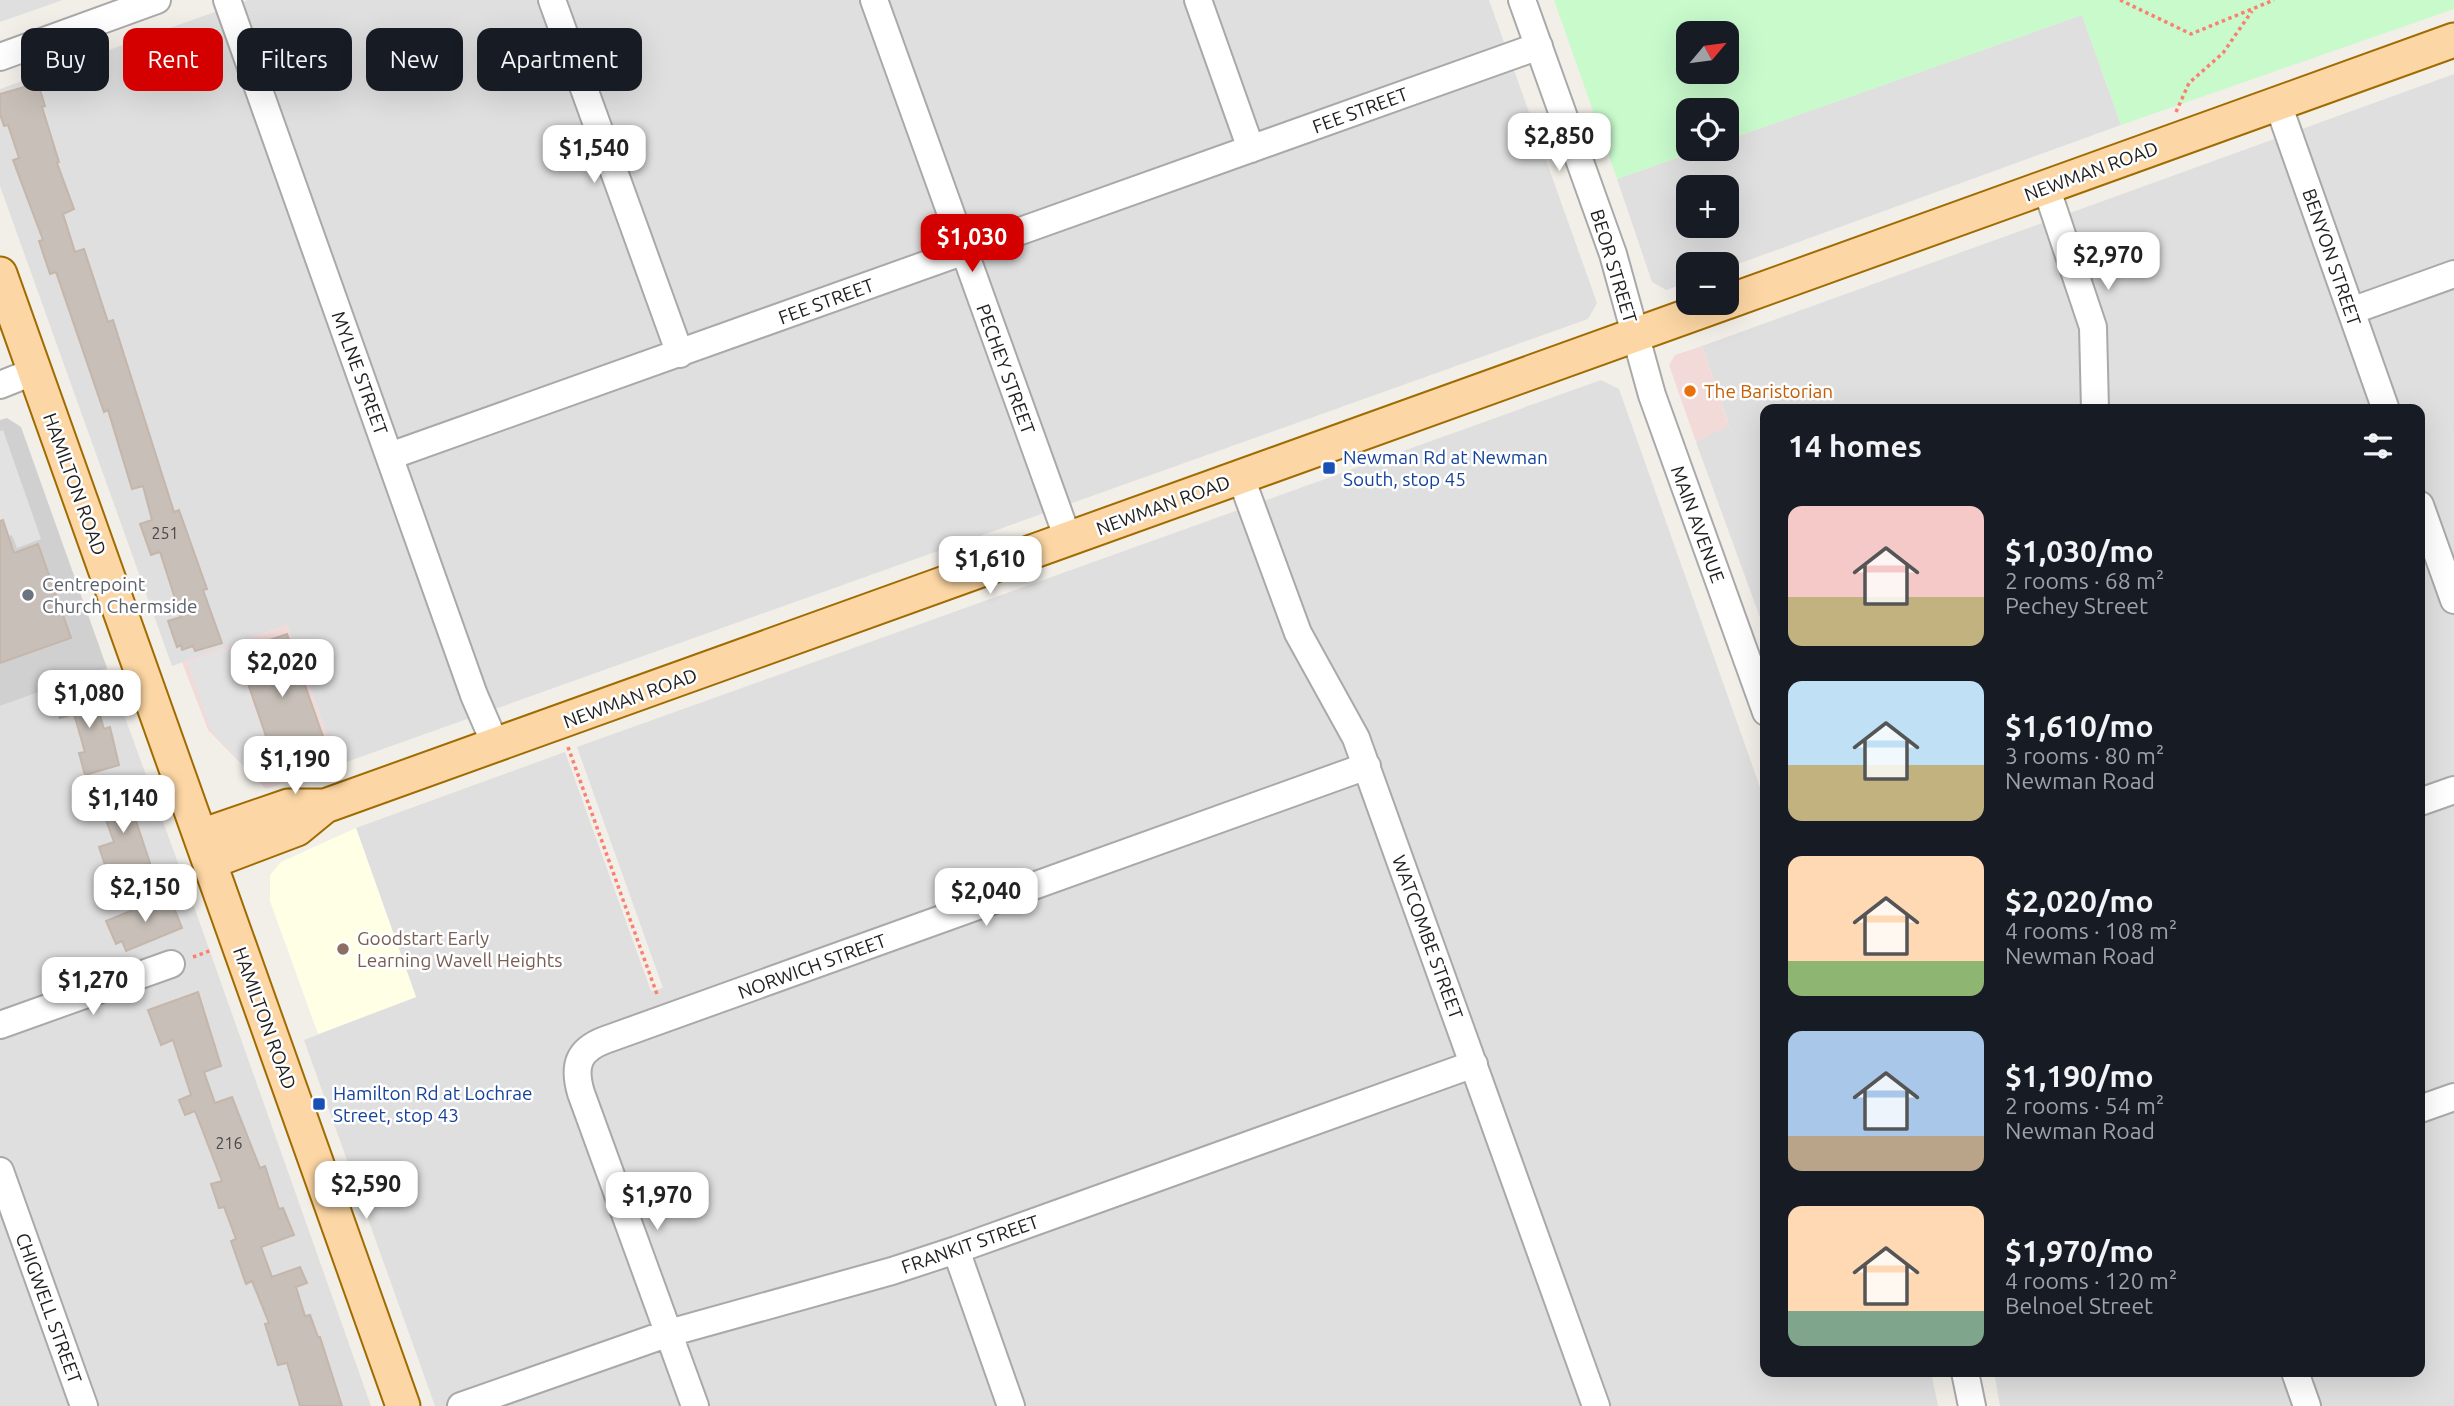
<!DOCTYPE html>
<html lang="en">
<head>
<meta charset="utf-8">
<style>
  :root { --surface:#171b24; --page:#20242c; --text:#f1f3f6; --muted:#9ea1a6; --accent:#d40000 }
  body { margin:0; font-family:Ubuntu,sans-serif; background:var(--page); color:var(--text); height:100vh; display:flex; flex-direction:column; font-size:26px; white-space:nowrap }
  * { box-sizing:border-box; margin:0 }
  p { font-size:23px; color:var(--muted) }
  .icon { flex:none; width:38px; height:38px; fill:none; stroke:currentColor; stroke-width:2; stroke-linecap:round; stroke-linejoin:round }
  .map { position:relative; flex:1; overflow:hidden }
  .details { position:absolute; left:1760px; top:404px; width:665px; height:973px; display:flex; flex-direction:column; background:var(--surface); border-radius:14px; box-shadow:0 7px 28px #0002 }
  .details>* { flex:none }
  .top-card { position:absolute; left:21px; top:28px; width:665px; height:63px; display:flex; gap:14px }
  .needle { width:46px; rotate:61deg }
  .tools { position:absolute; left:1676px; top:21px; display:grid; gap:14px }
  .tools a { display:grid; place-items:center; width:63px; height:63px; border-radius:14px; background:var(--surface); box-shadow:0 7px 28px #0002; font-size:35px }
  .price { position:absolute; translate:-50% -60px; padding:0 16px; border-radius:14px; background:#fff; color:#222; font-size:23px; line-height:46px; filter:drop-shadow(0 2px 4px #0008) }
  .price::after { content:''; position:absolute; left:50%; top:42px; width:21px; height:16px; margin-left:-10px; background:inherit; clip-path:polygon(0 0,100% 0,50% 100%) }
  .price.active { background:var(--accent); color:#fff }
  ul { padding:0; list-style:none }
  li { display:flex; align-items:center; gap:21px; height:175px; padding:0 28px }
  li span { display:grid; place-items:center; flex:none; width:196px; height:140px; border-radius:14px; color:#555 }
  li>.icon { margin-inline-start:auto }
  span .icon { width:84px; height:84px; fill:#fffc; stroke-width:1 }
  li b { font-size:30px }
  h2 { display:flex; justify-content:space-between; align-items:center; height:84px; padding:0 28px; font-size:30px }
  .tag { padding:0 24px; border-radius:14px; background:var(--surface); box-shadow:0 7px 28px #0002; font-size:24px; line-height:63px }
  .tag.active { background:var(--accent); color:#fff }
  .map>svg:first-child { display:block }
  .residential { fill:#e0dfdf; fill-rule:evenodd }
  .commercial { fill:#f2dad9 }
  .education { fill:#ffffe5 }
  .religious { fill:#d0d0d0 }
  .park { fill:#c8facc; fill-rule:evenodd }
  .parking { fill:#e2e2e2 }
  .building { fill:#c7bfb8; stroke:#c4b6ab; stroke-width:2 }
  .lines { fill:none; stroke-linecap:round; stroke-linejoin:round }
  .minor-casing { stroke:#a9a9a9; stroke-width:30 }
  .major-casing { stroke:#a06b00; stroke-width:37 }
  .path { stroke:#fa8072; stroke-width:3.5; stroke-dasharray:3.5 3.5; stroke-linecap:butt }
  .minor { stroke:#fff; stroke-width:26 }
  .major { stroke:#fcd6a4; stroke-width:33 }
  .food-dot { fill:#e8710a; stroke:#fff; stroke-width:2.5 }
  .transit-dot { fill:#1a4fb4; stroke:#fff; stroke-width:2.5 }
  .worship-dot { fill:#6b7280; stroke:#fff; stroke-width:2.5 }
  .education-dot { fill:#8d6e63; stroke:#fff; stroke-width:2.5 }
  .labels { text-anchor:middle; stroke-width:5; stroke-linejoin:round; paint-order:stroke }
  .number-label { font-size:16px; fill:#4b4948 }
  .street-label { font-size:19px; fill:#222; stroke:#fff }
  .food-label { font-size:19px; fill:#c56008; stroke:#fff; text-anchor:start }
  .transit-label { font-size:19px; fill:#164399; stroke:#fff; text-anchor:start }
  .worship-label { font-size:19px; fill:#5b616d; stroke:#fff; text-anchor:start }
  .education-label { font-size:19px; fill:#785e54; stroke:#fff; text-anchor:start }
</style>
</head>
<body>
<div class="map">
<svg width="2454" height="1406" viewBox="0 0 2454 1406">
  <rect width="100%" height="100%" fill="#f2efe9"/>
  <path class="residential" d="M0,0H63L0,22Z
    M248,0H1489L1597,303L1588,319L338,765L287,625L172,666L0,186V89Z
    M2082,15L2121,125L1727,268V264H1689V282L1666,290L1652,282L1617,179L1702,149H1727V140ZM1689,187H1727V226H1689Z
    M2454,74V1406H2000L1994,1372H2420V410H1766V634L1696,442L1729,425L1702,346Z
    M1601,380L1619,389L1766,804V1372H1931L1938,1406H435L304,1040L416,997L356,828L565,752L651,991L663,988L577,747Z
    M107,668L197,915L371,1406H0V706Z"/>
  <path class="commercial" d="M1702,346L1729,426L1696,442L1669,365L1675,355Z
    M287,625L338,765L266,789L208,730L182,662Z"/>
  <path class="education" d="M356,828L416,997L318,1034L270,901V875L281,862Z"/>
  <path class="religious" d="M7,418L21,427L107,668L0,706V420Z"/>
  <path class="park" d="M1554,0H2454V9L2121,125L2082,15L1727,140V110H1689V149H1702L1617,179ZM1689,33H1727V72H1689Z"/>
  <path class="parking" d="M3,430L41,539L17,548L12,535L0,539V431Z
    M233,646L269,749L284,765L254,777L211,730L187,662Z"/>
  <path class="building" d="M38,83L45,106L42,107L59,162L57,163L74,209L63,214L75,252L84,249L108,322L113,320L174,512L179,510L207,589L203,590L222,643L195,651L193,646L182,650L181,645L177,647L168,621L181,617L160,552L151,555L140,524L152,520L143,486L132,489L108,410L104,412L56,272L50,274L39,241L43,240L13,160L19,158L8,125L4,126L0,114V94Z
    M3,520L14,553L38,544L71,638L0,663V521Z
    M287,634L327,748L286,763L270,748L237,651Z
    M91,686L104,729L110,727L119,765L85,775L79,753L85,752L74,714L60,718L54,697Z
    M131,788L137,805L134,806L138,817L135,818L150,863L109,877L99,847L114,842L99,801Z
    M169,895L182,928L126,951L122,941L116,944L106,921Z
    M198,992L221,1066L204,1072L215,1103L232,1097L260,1168L265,1166L279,1209L283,1208L294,1235L261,1247L272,1277L300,1267L307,1283L296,1287L305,1316L310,1315L318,1337H320L342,1406H300L287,1363L278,1365L265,1324L269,1323L252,1281L246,1284L231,1241L236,1239L224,1207L219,1208L211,1184L222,1181L195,1111L185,1115L179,1100L191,1095L173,1040L161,1045L148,1010Z"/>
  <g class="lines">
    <g class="minor-casing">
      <path id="minor" d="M227,0L474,695L496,746
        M552,0L680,354
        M874,0L1068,539
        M1198,0L1251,149
        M1522,0L1613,254L1652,395L1766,712
        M0,57L157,0
        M2278,104L2386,410
        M2046,187L2093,327L2095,410
        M2351,311L2454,274
        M0,385L35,371
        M390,456L1539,46
        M1241,478L1298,633L1356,738L1596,1406
        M2420,505L2454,600
        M2420,802L2454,790
        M0,1025L171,964
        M2420,1109L2454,1097
        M0,1171L84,1406
        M956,1250L1011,1406
        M1965,1372L1972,1406
        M2295,1372L2307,1406
        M461,1406L669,1333L892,1271L956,1250L1474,1064
        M695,1406L581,1093C573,1066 578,1050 605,1040L1367,766"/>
    </g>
    <g class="major-casing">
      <path id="major" d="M0,274L403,1406
        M1727,302L2454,40
        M201,836L288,806H325
        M210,862L297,829L325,806L1724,303"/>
    </g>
    <path class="path" d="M2120,0L2191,34L2274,0
      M2176,112L2189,83L2223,53L2252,11
      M568,747L658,997
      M278,761L280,757
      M193,957L212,950"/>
    <use href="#minor" class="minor"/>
    <use href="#major" class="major"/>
  </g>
  <circle class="food-dot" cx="1690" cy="391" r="7"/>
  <g class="transit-dot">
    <rect x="1322" y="461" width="14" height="14" rx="3.5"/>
    <rect x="312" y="1097" width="14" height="14" rx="3.5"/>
  </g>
  <circle class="worship-dot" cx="28" cy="595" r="7"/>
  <circle class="education-dot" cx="343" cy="949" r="7"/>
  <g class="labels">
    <g class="number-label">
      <text x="165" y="539">251</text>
      <text x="229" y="1149">216</text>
    </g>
    <g class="street-label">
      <text transform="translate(1360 110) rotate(-20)" y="7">FEE STREET</text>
      <text transform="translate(2091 171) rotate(-20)" y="7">NEWMAN ROAD</text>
      <text transform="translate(2332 257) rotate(71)" y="7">BENYON STREET</text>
      <text transform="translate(1614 266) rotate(73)" y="7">BEOR STREET</text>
      <text transform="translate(826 301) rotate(-20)" y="7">FEE STREET</text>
      <text transform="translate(1006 369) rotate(70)" y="7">PECHEY STREET</text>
      <text transform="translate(360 373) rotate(70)" y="7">MYLNE STREET</text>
      <text transform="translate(75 484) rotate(70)" y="7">HAMILTON ROAD</text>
      <text transform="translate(1163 505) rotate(-20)" y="7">NEWMAN ROAD</text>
      <text transform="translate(1698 524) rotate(70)" y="7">MAIN AVENUE</text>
      <text transform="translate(630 698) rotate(-20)" y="7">NEWMAN ROAD</text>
      <text transform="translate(1428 937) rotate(70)" y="7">WATCOMBE STREET</text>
      <text transform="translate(812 966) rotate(-20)" y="7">NORWICH STREET</text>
      <text transform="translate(265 1018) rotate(70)" y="7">HAMILTON ROAD</text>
      <text transform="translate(970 1244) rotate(-19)" y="7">FRANKIT STREET</text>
      <text transform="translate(49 1308) rotate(70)" y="7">CHIGWELL STREET</text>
    </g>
    <g class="food-label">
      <text x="1704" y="398">The Baristorian</text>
    </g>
    <g class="transit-label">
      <text x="1343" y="464">Newman Rd at Newman<tspan x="1343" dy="22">South, stop 45</tspan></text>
      <text x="333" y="1100">Hamilton Rd at Lochrae<tspan x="333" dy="22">Street, stop 43</tspan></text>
    </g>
    <g class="worship-label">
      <text x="42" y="591">Centrepoint<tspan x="42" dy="22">Church Chermside</tspan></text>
    </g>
    <g class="education-label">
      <text x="357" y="945">Goodstart Early<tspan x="357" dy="22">Learning Wavell Heights</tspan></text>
    </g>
  </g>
</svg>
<div class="tools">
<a><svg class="needle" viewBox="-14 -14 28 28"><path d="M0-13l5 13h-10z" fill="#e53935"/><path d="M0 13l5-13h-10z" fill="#9ea1a6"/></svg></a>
<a><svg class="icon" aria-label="locate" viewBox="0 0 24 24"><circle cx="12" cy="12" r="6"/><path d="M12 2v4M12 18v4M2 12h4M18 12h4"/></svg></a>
<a>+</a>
<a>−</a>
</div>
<b class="price" style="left:1559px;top:173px">$2,850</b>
<b class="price" style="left:594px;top:185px">$1,540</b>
<b class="price active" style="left:972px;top:274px">$1,030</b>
<b class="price" style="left:2108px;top:292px">$2,970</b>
<b class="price" style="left:990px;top:596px">$1,610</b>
<b class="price" style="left:282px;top:699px">$2,020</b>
<b class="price" style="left:89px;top:730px">$1,080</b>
<b class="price" style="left:295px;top:796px">$1,190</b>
<b class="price" style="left:123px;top:835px">$1,140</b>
<b class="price" style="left:145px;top:924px">$2,150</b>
<b class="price" style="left:986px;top:928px">$2,040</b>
<b class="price" style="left:93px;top:1017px">$1,270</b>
<b class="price" style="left:366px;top:1221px">$2,590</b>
<b class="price" style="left:657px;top:1232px">$1,970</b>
<div class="top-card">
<a class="tag">Buy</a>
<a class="tag active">Rent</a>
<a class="tag">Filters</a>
<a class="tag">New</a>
<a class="tag">Apartment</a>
</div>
<section class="details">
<h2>14 homes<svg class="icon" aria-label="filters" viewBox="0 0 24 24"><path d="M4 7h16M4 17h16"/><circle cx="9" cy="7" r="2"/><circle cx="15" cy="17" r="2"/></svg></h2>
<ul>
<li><span style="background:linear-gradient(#f6c9c9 65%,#c2b280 0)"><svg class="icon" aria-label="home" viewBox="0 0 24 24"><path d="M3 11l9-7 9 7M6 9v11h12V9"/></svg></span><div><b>$1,030/mo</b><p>2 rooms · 68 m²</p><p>Pechey Street</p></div></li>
<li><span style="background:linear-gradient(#bfe0f5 60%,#c2b280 0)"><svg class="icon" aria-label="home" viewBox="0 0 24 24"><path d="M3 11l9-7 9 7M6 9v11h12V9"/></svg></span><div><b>$1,610/mo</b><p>3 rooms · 80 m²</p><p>Newman Road</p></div></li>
<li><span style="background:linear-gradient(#ffd9b3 75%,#8fb573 0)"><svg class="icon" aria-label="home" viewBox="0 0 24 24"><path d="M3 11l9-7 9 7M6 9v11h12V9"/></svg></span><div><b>$2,020/mo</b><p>4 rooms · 108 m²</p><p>Newman Road</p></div></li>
<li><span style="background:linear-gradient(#a9c7e8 75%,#b9a48a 0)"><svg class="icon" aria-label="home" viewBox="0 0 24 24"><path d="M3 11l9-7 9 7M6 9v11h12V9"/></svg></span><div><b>$1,190/mo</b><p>2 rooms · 54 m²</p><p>Newman Road</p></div></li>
<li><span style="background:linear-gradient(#ffd9b3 75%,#7fa58c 0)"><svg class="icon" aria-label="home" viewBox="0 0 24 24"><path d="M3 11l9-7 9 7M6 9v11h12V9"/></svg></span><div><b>$1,970/mo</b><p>4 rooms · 120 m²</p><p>Belnoel Street</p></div></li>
</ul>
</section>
</div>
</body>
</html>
